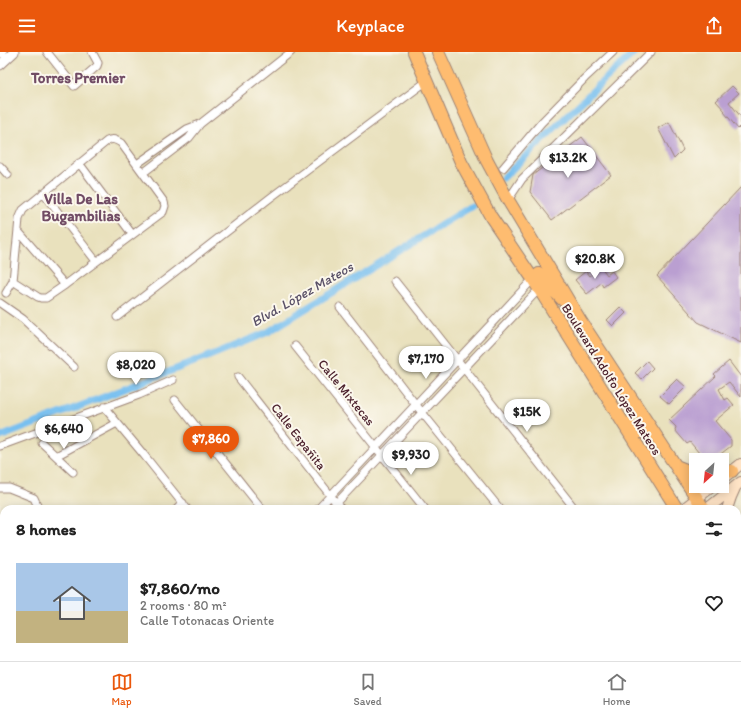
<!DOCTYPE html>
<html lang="en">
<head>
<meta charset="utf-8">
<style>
  :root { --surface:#fff; --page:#f2f2f2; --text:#222; --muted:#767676; --line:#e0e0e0; --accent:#ea580c }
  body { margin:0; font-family:Itim,sans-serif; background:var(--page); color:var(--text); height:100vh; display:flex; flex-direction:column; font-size:15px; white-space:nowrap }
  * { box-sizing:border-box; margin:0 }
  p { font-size:13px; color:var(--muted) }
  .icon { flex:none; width:22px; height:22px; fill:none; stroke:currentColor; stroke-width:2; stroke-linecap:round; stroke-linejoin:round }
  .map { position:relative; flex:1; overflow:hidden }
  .drawer { position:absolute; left:0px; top:453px; width:741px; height:156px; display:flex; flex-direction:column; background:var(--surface); border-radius:12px 12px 0 0; box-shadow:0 2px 10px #0003 }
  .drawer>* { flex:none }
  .needle { width:26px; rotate:207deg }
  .buttons { position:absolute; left:689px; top:401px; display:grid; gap:8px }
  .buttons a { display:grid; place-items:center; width:40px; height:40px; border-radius:0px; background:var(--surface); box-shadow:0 2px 10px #0003; font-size:20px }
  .price { position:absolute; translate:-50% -34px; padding:0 9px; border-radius:14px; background:#fff; color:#222; font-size:13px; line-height:26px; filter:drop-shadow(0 1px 2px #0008) }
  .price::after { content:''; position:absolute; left:50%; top:24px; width:12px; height:9px; margin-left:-6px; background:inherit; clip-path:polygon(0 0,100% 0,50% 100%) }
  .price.current { background:var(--accent); color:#fff }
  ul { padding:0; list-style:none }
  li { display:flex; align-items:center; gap:12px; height:100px; padding:0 16px }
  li+li { border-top:1px solid var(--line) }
  li span { display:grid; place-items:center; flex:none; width:112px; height:80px; border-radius:0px; color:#555 }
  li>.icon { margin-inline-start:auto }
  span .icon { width:48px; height:48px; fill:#fffc; stroke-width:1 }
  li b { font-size:17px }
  h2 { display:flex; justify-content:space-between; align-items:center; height:48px; padding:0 16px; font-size:17px }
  header { display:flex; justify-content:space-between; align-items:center; height:52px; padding:0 16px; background:var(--accent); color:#fff; font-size:18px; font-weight:600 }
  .tab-bar { display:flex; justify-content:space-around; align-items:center; height:56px; border-top:1px solid var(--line); background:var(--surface); font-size:11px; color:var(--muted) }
  .tab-bar a { display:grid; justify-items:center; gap:2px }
  .tab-bar .current { color:var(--accent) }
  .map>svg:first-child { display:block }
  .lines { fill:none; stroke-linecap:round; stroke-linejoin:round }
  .canal { stroke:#78c0f0; stroke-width:7 }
  .building { fill:#ba9fd1 }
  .minor-casing { stroke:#9a8074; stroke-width:9 }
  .tertiary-casing { stroke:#9a8074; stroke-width:11 }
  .secondary-casing { stroke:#9a8074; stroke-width:12 }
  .primary-casing { stroke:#9a8074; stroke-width:14 }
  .minor { stroke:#fff; stroke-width:7 }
  .tertiary { stroke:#fff; stroke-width:9 }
  .secondary { stroke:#ffe4c6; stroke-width:10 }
  .primary { stroke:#febc70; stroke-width:12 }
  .labels { text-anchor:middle; stroke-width:4; stroke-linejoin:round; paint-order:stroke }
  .street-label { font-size:13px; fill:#4a1f2b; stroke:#fbf7ec }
  .water-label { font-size:14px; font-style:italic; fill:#584f66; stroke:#fbf7ec }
  .quarter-label { font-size:15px; font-weight:bold; fill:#714c65; stroke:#fbf7ec }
</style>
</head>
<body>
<header><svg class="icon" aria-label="menu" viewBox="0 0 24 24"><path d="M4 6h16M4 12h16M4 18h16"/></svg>Keyplace<svg class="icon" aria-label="share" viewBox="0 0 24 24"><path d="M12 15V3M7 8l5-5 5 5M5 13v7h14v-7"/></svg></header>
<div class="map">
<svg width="741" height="609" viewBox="0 0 741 609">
  <rect width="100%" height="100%" fill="#fbf7ec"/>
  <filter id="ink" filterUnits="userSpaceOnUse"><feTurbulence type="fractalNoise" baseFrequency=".025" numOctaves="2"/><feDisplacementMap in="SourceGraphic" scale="8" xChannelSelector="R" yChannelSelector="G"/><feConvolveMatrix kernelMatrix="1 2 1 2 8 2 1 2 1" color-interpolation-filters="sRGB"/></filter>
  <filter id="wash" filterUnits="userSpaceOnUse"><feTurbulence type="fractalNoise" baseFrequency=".012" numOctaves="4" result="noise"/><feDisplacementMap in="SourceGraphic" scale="16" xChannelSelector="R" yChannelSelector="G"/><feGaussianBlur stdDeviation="0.9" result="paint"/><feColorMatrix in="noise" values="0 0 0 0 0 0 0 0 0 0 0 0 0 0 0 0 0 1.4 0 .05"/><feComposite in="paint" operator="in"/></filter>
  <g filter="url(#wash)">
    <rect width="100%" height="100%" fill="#e9e1bd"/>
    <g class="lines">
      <path class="canal" d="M503,126L604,28L635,0
        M0,385L207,305L268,280L472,154"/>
    </g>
    <g id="blocks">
      <path class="building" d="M732,34L739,41L729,50L741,65V74L738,77L724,60L725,59L716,49Z
        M669,70L683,98L674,107L658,76Z
        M582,85L611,123L552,168L530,140L533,123Z
        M741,135V291L698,270L657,224Z
        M601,215L607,223L612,219L616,225L603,235L601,231L587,242L575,228L586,219L590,224Z
        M620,255L626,261L613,274L607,268Z
        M647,309L653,316L642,327L635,321Z
        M729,309L741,325V345L729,330L719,337L725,348L728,346L734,353L715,369L731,388V394L713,408H707L704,407L690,390L687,392L675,378L676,375L669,368L716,324L714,322Z
        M677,327L686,335L669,352L660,344Z"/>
    </g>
  </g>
  <g filter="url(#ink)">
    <use href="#blocks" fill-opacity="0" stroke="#9a8074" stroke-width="1"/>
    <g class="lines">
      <g class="minor-casing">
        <path id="minor" d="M47,0L74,34L97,14L98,11L92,0
          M79,111L132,182
          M137,112L187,77L200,72L291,0
          M0,114L8,123
          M503,116L541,71L585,26L613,0
          M143,121L189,86L200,72
          M43,141L96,209
          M508,148L522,127L651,0
          M18,179L65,233
          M395,229L575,457
          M6,241L13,229L19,167L23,158L107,89C113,86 116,88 121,91L164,150L165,154L163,160L65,233L46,246H41L38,245L13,229
          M0,251L23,267L74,315
          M340,255L416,353L500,457
          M117,265L270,146L427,29
          M295,294L425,457
          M238,325L341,457
          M175,348L262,457
          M104,355L144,403L187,457
          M42,391L73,420
          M0,394L139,343L173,328
          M56,404L117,371
          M0,436H9L34,446L39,457
          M177,457L183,451
          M318,457L534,226
          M331,457L541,235
          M231,605L234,609
          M306,605L310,609
          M381,605L384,609
          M461,605L464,609
          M213,609L215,605"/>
      </g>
      <g class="tertiary-casing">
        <path id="tertiary" d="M0,1L2,0
          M0,13L14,0
          M737,493L741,499"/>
      </g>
      <g class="secondary-casing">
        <path id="secondary" d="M722,427L741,412
          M683,457L713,434
          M707,457L741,430
          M727,457L731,445L735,436
          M497,609L502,605
          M524,609L529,605"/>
      </g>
      <g class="primary-casing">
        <path id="primary" d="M414,0L461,110L491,165L533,227L677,457
          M438,0L487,109L508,148L580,268L704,457
          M539,222L546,231L563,248
          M625,371C634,376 642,385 652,378
          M676,414L696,422
          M722,421L732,419
          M737,509L741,514
          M737,546L741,551"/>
      </g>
      <use href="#minor" class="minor"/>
      <use href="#tertiary" class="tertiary"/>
      <use href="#secondary" class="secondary"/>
      <use href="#primary" class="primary"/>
    </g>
  </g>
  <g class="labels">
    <g class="street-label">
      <text transform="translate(612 327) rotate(58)" y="5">Boulevard Adolfo López Mateos</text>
      <text transform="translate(347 340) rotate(51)" y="5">Calle Mixtecas</text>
      <text transform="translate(299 384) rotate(52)" y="5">Calle Españita</text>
    </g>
    <g class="water-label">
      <text transform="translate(302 242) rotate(-30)" y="5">Blvd. López Mateos</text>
    </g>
    <g class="quarter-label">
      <text x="78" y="31">Torres Premier</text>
      <text x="81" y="152">Villa De Las<tspan x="81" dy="17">Bugambilias</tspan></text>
    </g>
  </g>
</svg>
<div class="buttons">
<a><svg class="needle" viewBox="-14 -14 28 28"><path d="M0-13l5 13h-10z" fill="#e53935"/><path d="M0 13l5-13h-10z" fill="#767676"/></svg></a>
</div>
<b class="price" style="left:568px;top:127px">$13.2K</b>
<b class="price" style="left:595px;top:228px">$20.8K</b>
<b class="price" style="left:426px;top:328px">$7,170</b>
<b class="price" style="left:136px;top:334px">$8,020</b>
<b class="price" style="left:527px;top:381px">$15K</b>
<b class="price" style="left:64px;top:398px">$6,640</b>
<b class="price current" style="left:211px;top:408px">$7,860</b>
<b class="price" style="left:411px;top:424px">$9,930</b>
<section class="drawer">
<h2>8 homes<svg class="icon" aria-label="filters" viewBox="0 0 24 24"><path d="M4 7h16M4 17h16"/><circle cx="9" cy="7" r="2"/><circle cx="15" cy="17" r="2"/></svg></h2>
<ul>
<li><span style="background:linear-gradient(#a9c7e8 60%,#c2b280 0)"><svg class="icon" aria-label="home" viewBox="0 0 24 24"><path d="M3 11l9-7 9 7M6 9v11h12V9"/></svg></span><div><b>$7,860/mo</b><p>2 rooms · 80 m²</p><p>Calle Totonacas Oriente</p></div><svg class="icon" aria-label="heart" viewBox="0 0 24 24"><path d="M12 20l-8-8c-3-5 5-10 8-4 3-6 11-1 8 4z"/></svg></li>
</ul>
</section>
</div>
<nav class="tab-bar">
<a class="current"><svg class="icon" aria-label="map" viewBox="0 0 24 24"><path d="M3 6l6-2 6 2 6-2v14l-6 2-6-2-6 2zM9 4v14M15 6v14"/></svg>Map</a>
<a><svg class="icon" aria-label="saved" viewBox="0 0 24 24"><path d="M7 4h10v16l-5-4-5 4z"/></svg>Saved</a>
<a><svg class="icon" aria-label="home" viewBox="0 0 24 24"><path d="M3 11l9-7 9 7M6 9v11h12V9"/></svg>Home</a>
</nav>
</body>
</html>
